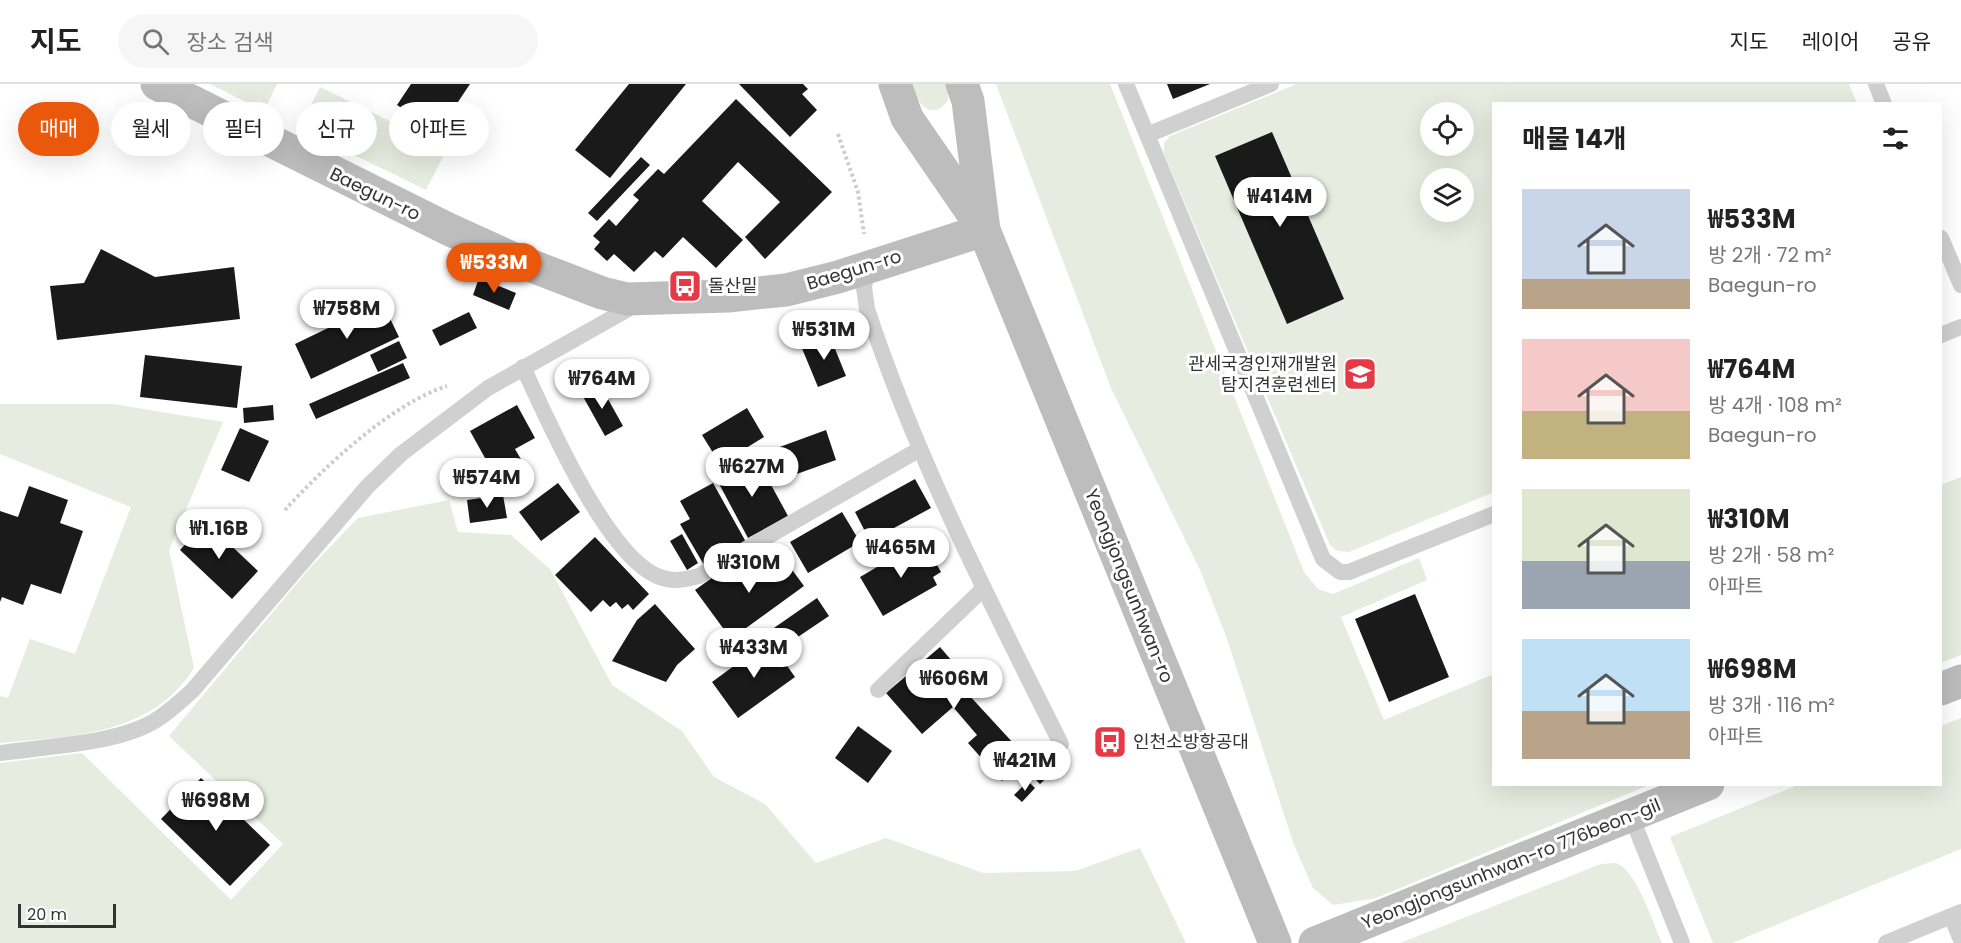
<!DOCTYPE html>
<html lang="ko">
<head>
<meta charset="utf-8">
<style>
  :root { --surface:#fff; --page:#f6f6f6; --text:#222; --muted:#767676; --line:#e0e0e0; --accent:#ea580c }
  body { margin:0; font-family:Poppins,"Noto Sans KR",sans-serif; background:var(--page); color:var(--text); height:100vh; display:flex; flex-direction:column; font-size:22px; white-space:nowrap }
  * { box-sizing:border-box; margin:0 }
  p { font-size:20px; color:var(--muted) }
  .icon { flex:none; width:33px; height:33px; fill:none; stroke:currentColor; stroke-width:2; stroke-linecap:round; stroke-linejoin:round }
  .map { position:relative; flex:1; overflow:hidden }
  .panel { position:absolute; left:1492px; top:18px; width:450px; height:684px; display:flex; flex-direction:column; background:var(--surface); border-radius:0px; box-shadow:0 6px 24px #0002 }
  .panel>* { flex:none }
  .guide { position:absolute; left:18px; top:18px; width:570px; height:54px; display:flex; gap:12px }
  .fabs { position:absolute; left:1420px; top:18px; display:grid; gap:12px }
  .fabs a { display:grid; place-items:center; width:54px; height:54px; border-radius:50%; background:var(--surface); box-shadow:0 6px 24px #0002; font-size:30px }
  .scale { position:absolute; left:18px; bottom:15px; width:98px; box-sizing:border-box; padding-left:6px; border:3px solid #333; border-top:0; font-size:16px; line-height:21px; white-space:nowrap; color:#333; -webkit-text-stroke:4px #fff; paint-order:stroke }
  .price { position:absolute; translate:-50% -51px; padding:0 14px; border-radius:21px; background:#fff; color:#222; font-size:20px; line-height:39px; filter:drop-shadow(0 2px 3px #0008) }
  .price::after { content:''; position:absolute; left:50%; top:36px; width:18px; height:14px; margin-left:-9px; background:inherit; clip-path:polygon(0 0,100% 0,50% 100%) }
  .price.current { background:var(--accent); color:#fff }
  ul { padding:0; list-style:none }
  li { display:flex; align-items:center; gap:18px; height:150px; padding:0 30px }
  li span { display:grid; place-items:center; flex:none; width:168px; height:120px; border-radius:0px; color:#555 }
  li>.icon { margin-inline-start:auto }
  span .icon { width:72px; height:72px; fill:#fffc; stroke-width:1 }
  li b { font-size:26px }
  h2 { display:flex; justify-content:space-between; align-items:center; height:72px; padding:0 30px; font-size:26px }
  .pill { padding:0 21px; border-radius:27px; background:var(--surface); box-shadow:0 6px 24px #0002; font-size:21px; line-height:54px }
  .pill.current { background:var(--accent); color:#fff }
  header { display:flex; align-items:center; gap:36px; box-sizing:border-box; height:84px; padding:0 30px; background:var(--surface); border-bottom:2px solid var(--line) }
  header strong { font-size:28px }
  nav { display:flex; gap:33px; margin-inline-start:auto; font-size:21px }
  .search { width:420px; height:54px; background:var(--page); display:flex; align-items:center; gap:15px; box-sizing:border-box; padding:0 21px; border-radius:33px; color:var(--muted); font-size:22px }
  .map>svg:first-child { display:block }
  .green { fill:#e6ecdf; fill-rule:evenodd }
  .building { fill:#1a1a1a }
  .lines { fill:none; stroke-linecap:round; stroke-linejoin:round }
  .path { stroke:#cdcdcd; stroke-width:4; stroke-dasharray:3 3; stroke-linecap:butt }
  .lane { stroke:#d0d0d0; stroke-width:16 }
  .secondary { stroke:#bdbdbd; stroke-width:33 }
  .labels { text-anchor:middle; stroke-width:6; stroke-linejoin:round; paint-order:stroke }
  .street-label { font-size:18px; fill:#333; stroke:#fff }
  .poi-label { font-size:18px; fill:#333; stroke:#fff; text-anchor:start }
</style>
</head>
<body>
<header>
<strong>지도</strong>
<div class="search"><svg class="icon" aria-label="search" viewBox="0 0 24 24"><circle cx="10" cy="10" r="6"/><path d="M15 15l6 6"/></svg>장소 검색</div>
<nav><a>지도</a><a>레이어</a><a>공유</a></nav>
</header>
<div class="map">
<svg width="1961" height="859" viewBox="0 0 1961 859">
  <rect width="100%" height="100%" fill="#fff"/>
  <path class="green" d="M210,0H277L264,27Z
    M910,0H947L948,16C932,39 917,19 910,0Z
    M996,0H1110L1304,488L1318,505L1333,510L1419,474L1427,496L1341,533L1384,636L1494,590V700L1649,701L1376,814L1333,821L1313,804L1294,761L1226,552L1200,486L1111,304Z
    M1297,0H1849L1857,19L1494,20V408L1349,468L1338,467L1330,461L1164,70V59L1170,52ZM1431,28H1464V62H1431ZM1431,94H1464V128H1431Z
    M320,3L447,65L426,106L299,44Z
    M0,320H113L223,338L169,466L194,584C151,652 72,652 0,659V612L8,614L30,555L75,570L131,423L0,370Z
    M1961,393V571L1941,579V401Z
    M449,416L458,448L511,451L550,485L612,601L682,647L714,693L765,720L816,779L886,754L983,789L1075,787L1140,764L1186,859H0V679L82,669L231,816L283,760L169,652L308,486L358,434Z
    M1961,634V765L1732,859H1713L1670,753L1798,701L1941,700V642Z
    M1616,779C1637,787 1652,837 1662,859H1400L1601,780Z"/>
  <path class="building" d="M411,0H470L438,48L397,21Z
    M629,0H686L610,94L575,66Z
    M739,0H803L808,5L802,10L817,26L790,53Z
    M1167,0H1210L1173,15Z
    M736,15L832,108L765,175L745,153L780,118L738,78L702,117L743,156L716,184L683,153L663,174L655,167L634,188L614,170L607,177L594,165L600,158L593,152L609,135L616,142L639,116L633,111L658,85L664,90Z
    M1272,48L1344,215L1287,240L1215,72Z
    M641,73L650,81L597,137L588,129Z
    M101,165L155,193L234,183L240,235L57,256L50,202L84,199Z
    M479,194L516,209L509,226L473,211Z
    M382,218L399,253L311,295L295,260Z
    M469,228L477,244L440,262L432,246Z
    M829,250L846,292L818,303L801,262Z
    M399,257L407,274L378,288L370,271Z
    M145,271L242,282L237,324L140,313Z
    M403,279L410,294L316,335L309,320Z
    M599,299L623,342L605,352L581,309Z
    M273,321L274,336L244,339L243,324Z
    M517,321L535,354L515,365L522,377L495,392L470,347Z
    M747,324L764,353L720,380L702,351Z
    M240,344L269,357L249,398L221,386Z
    M826,346L836,376L777,397L766,368Z
    M757,375L788,432L748,454L717,396Z
    M915,395L931,424L870,457L855,428Z
    M558,399L580,428L541,457L519,428Z
    M713,399L746,458L704,481L680,440L690,435L680,417Z
    M29,402L68,416L60,439L83,447L61,510L31,500L23,521L2,513L0,518V427L18,433Z
    M503,411L507,434L470,439L467,416Z
    M842,428L860,458L808,489L790,458Z
    M206,438L258,487L232,515L180,466Z
    M682,450L698,479L687,486L670,457Z
    M595,453L649,510L633,526L628,520L622,525L616,518L610,523L603,516L591,528L555,491Z
    M913,462L917,469L927,463L941,488L933,493L937,501L883,532L860,493Z
    M779,468L804,502L731,555L695,506L730,481L740,495Z
    M1415,510L1449,593L1389,618L1355,535Z
    M817,514L829,532L783,563L771,546Z
    M655,520L695,565L677,581L666,598L612,577L637,536Z
    M769,556L795,593L738,634L712,598Z
    M940,563L975,604L968,610L1027,674L1002,697L968,659L977,651L953,623L922,650L886,609Z
    M858,642L892,667L868,699L835,674Z
    M1038,673L1053,688L1040,700L1026,686Z
    M201,694L270,761L230,802L161,735Z
    M1028,697L1035,704L1022,718L1014,711Z"/>
  <g class="lines">
    <path class="path" d="M838,50L858,108L864,150
      M285,426C324,383 391,320 447,302"/>
    <path class="lane" d="M1126,0L1323,475L1340,488H1349L1494,430
      M1876,0L1884,20
      M1147,51L1271,0
      M1941,154L1961,201
      M868,182L864,203L867,225C917,376 990,518 1061,660
      M1941,251L1961,243
      M523,283C546,332 609,480 663,494C676,498 686,495 699,492L920,365
      M878,606L983,505
      M0,669C43,663 109,660 147,641C164,633 178,619 192,607L367,403L401,370L488,304L637,220
      M1631,732L1682,859
      M1951,832L1961,856
      M1886,859L1961,828"/>
    <path class="secondary" d="M157,0L448,145L514,175L602,209L627,215L728,212L786,206L838,193L984,146L968,17L962,0
      M895,0L907,34L984,146L1275,859
      M1941,605L1961,597
      M1315,859L1708,700"/>
  </g>
  <defs>
    <g id="bus-square" transform="scale(1.725)"><rect x="-9" y="-9" width="18" height="18" rx="4" fill="#e63946" stroke="#fff"/><path d="M-5-6H5V4H4V6H2V4H-2V6H-4V4H-5ZM-3.5-4V0h7V-4ZM-3.5 1.2v1.5H-2V1.2ZM2 1.2v1.5H3.5V1.2Z" fill="#fff"/></g>
    <g id="university-square" transform="scale(1.725)"><rect x="-9" y="-9" width="18" height="18" rx="4" fill="#e63946" stroke="#fff"/><path d="M0-5L7-2L0 1L-7-2ZM-4 1L0 2.5L4 1V4Q0 6-4 4Z" fill="#fff"/></g>
  </defs>
  <g fill-rule="evenodd">
    <use href="#bus-square" x="685" y="202"/>
    <use href="#university-square" x="1360" y="290"/>
    <use href="#bus-square" x="1110" y="658"/>
  </g>
  <g class="labels">
    <g class="street-label">
      <text transform="translate(375 110) rotate(26)" y="6">Baegun-ro</text>
      <text transform="translate(854 186) rotate(-17)" y="6">Baegun-ro</text>
      <text transform="translate(1129 502) rotate(68)" y="6">Yeongjongsunhwan-ro</text>
      <text transform="translate(1511 780) rotate(-22)" y="6">Yeongjongsunhwan-ro 776beon-gil</text>
    </g>
    <g class="poi-label">
      <text x="708" y="208">돌산밑</text>
      <text x="1337" y="286" text-anchor="end">관세국경인재개발원<tspan x="1337" dy="21">탐지견훈련센터</tspan></text>
      <text x="1133" y="664">인천소방항공대</text>
    </g>
  </g>
</svg>
<div class="fabs">
<a><svg class="icon" aria-label="locate" viewBox="0 0 24 24"><circle cx="12" cy="12" r="6"/><path d="M12 2v4M12 18v4M2 12h4M18 12h4"/></svg></a>
<a><svg class="icon" aria-label="layers" viewBox="0 0 24 24"><path d="M12 4l9 5-9 5-9-5zM3 14l9 5 9-5"/></svg></a>
</div>
<div class="scale">20 m</div>
<b class="price" style="left:1280px;top:144px">₩414M</b>
<b class="price current" style="left:494px;top:210px">₩533M</b>
<b class="price" style="left:347px;top:256px">₩758M</b>
<b class="price" style="left:824px;top:277px">₩531M</b>
<b class="price" style="left:602px;top:326px">₩764M</b>
<b class="price" style="left:752px;top:414px">₩627M</b>
<b class="price" style="left:487px;top:425px">₩574M</b>
<b class="price" style="left:219px;top:476px">₩1.16B</b>
<b class="price" style="left:901px;top:495px">₩465M</b>
<b class="price" style="left:749px;top:510px">₩310M</b>
<b class="price" style="left:754px;top:595px">₩433M</b>
<b class="price" style="left:954px;top:626px">₩606M</b>
<b class="price" style="left:1025px;top:708px">₩421M</b>
<b class="price" style="left:216px;top:748px">₩698M</b>
<div class="guide">
<a class="pill current">매매</a>
<a class="pill">월세</a>
<a class="pill">필터</a>
<a class="pill">신규</a>
<a class="pill">아파트</a>
</div>
<section class="panel">
<h2>매물 14개<svg class="icon" aria-label="filters" viewBox="0 0 24 24"><path d="M4 7h16M4 17h16"/><circle cx="9" cy="7" r="2"/><circle cx="15" cy="17" r="2"/></svg></h2>
<ul>
<li><span style="background:linear-gradient(#c9d6e8 75%,#b9a48a 0)"><svg class="icon" aria-label="home" viewBox="0 0 24 24"><path d="M3 11l9-7 9 7M6 9v11h12V9"/></svg></span><div><b>₩533M</b><p>방 2개 · 72 m²</p><p>Baegun-ro</p></div></li>
<li><span style="background:linear-gradient(#f6c9c9 60%,#c2b280 0)"><svg class="icon" aria-label="home" viewBox="0 0 24 24"><path d="M3 11l9-7 9 7M6 9v11h12V9"/></svg></span><div><b>₩764M</b><p>방 4개 · 108 m²</p><p>Baegun-ro</p></div></li>
<li><span style="background:linear-gradient(#dfe7d0 60%,#9aa5b1 0)"><svg class="icon" aria-label="home" viewBox="0 0 24 24"><path d="M3 11l9-7 9 7M6 9v11h12V9"/></svg></span><div><b>₩310M</b><p>방 2개 · 58 m²</p><p>아파트</p></div></li>
<li><span style="background:linear-gradient(#bfe0f5 60%,#b9a48a 0)"><svg class="icon" aria-label="home" viewBox="0 0 24 24"><path d="M3 11l9-7 9 7M6 9v11h12V9"/></svg></span><div><b>₩698M</b><p>방 3개 · 116 m²</p><p>아파트</p></div></li>
</ul>
</section>
</div>
</body>
</html>
